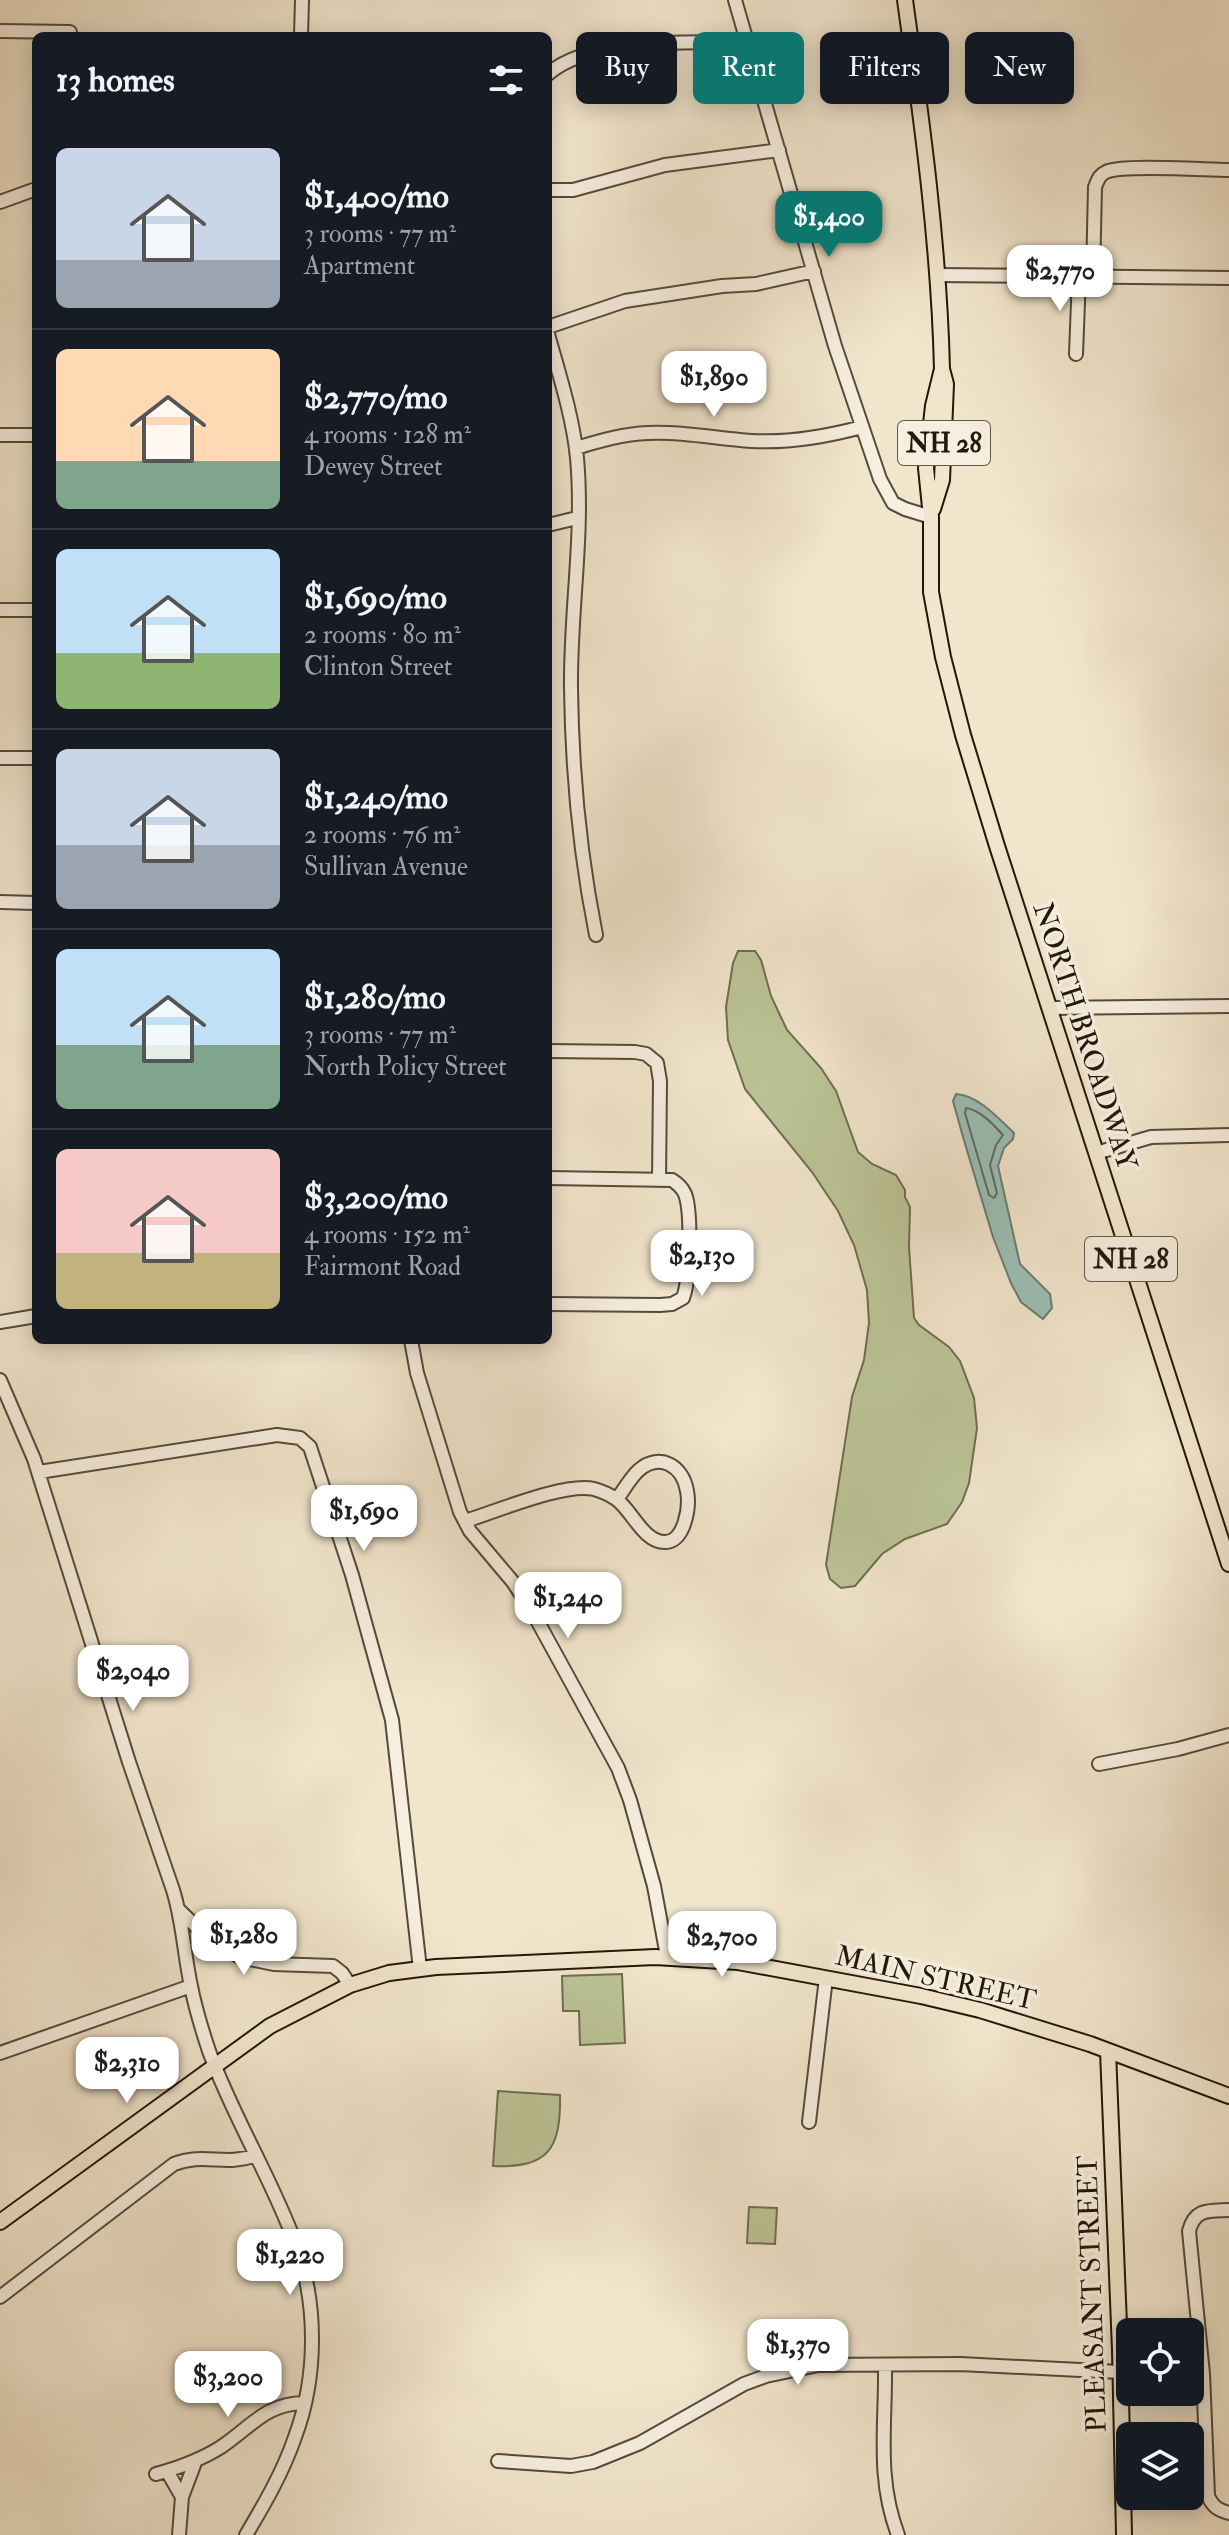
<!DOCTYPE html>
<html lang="en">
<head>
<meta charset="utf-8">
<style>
  :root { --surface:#171b24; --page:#20242c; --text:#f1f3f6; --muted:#9ea1a6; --line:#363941; --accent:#0f766e }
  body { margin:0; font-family:"IM FELL Double Pica",serif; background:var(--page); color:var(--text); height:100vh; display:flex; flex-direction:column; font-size:30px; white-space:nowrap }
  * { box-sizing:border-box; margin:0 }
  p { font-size:26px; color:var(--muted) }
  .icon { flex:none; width:44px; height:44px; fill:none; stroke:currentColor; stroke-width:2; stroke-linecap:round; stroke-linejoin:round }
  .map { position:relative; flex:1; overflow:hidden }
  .side { position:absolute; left:32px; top:32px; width:520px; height:1312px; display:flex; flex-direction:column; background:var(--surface); border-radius:12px; box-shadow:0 4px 20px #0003 }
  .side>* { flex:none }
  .top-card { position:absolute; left:576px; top:32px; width:532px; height:72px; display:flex; gap:16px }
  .fabs { position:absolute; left:1116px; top:2318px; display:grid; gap:16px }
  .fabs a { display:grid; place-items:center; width:88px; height:88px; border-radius:12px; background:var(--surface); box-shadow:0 4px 20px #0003; font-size:40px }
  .price { position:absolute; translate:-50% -68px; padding:0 18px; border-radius:16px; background:#fff; color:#222; font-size:26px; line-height:52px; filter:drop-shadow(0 2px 4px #0008) }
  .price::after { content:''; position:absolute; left:50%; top:48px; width:24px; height:18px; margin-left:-12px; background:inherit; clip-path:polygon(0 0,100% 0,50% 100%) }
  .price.selected { background:var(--accent); color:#fff }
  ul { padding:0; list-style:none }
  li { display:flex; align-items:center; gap:24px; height:200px; padding:0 24px }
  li+li { border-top:2px solid var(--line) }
  li span { display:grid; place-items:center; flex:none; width:224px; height:160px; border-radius:12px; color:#555 }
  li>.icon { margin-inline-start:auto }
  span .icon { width:96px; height:96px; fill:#fffc; stroke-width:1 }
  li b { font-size:34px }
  h2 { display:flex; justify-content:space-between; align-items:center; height:96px; padding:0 24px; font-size:34px }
  .chip { padding:0 28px; border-radius:12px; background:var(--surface); box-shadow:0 4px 20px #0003; font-size:28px; line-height:72px }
  .chip.selected { background:var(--accent); color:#fff }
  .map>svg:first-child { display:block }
  .green { fill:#bbc497; stroke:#6e6e51; stroke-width:2 }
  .water { fill:#9bbfb5; stroke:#6b7c71; stroke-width:2 }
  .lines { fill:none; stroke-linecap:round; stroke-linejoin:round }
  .shore { stroke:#5e6b60; stroke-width:2 }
  .minor-casing { stroke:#564a3b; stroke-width:16 }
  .major-casing { stroke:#22170b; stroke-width:18 }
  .minor { stroke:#f6eede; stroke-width:12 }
  .major { stroke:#f1e5cc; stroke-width:14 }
  .labels { text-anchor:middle; stroke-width:7; stroke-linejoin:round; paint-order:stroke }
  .shield { fill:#f6eede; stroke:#62584a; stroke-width:2 }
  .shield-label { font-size:26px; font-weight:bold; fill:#22170b }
  .street-label { font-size:28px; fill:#22170b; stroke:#f6eede }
</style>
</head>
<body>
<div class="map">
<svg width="1229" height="2535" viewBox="0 0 1229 2535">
  <rect width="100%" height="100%" fill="#f1e5cc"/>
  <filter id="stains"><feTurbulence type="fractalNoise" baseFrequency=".0025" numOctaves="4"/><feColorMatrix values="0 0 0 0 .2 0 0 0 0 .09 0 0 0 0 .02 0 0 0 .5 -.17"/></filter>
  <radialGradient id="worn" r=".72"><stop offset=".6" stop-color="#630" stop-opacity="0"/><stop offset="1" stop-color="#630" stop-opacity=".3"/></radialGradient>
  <path class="green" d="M738,951H755L761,960L771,996L787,1030L821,1068L836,1091L858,1152L872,1164L896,1175L905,1190V1197L910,1207L909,1247L914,1318L919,1325L949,1347L960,1361L974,1398L977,1428L969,1483L962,1502L947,1524L905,1539L882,1554L855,1586L841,1588L830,1579L826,1565L852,1397L864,1360L869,1323L867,1290L854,1245L838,1211L812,1172L745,1089L728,1040L726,1007L733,963Z
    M622,1974L625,2043L580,2045L579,2011H563L562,1976Z
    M498,2091L560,2095C561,2150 548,2168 493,2166Z
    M749,2207L777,2208L775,2244L747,2243Z"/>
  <path class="water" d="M956,1094C978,1095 999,1119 1014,1133L1013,1139L1004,1148L998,1166L1020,1264L1050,1294L1052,1308L1043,1319L1021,1302L1011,1283L993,1237L963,1137L953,1101Z"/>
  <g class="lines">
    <path class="shore" d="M966,1108C980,1110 993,1124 1003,1135L996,1145L990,1165L997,1193L994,1198L989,1195L965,1113Z"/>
    <g class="minor-casing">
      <path id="minor" d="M735,0L835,346L880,479L893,503L905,509L931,517
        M0,31L70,32
        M301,36L302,0
        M548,74C590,37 693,42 747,43
        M548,190H573L665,165L779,150
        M0,202L36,189
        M938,275L1229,278
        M1093,276L1095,187C1098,180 1099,175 1106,172C1122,164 1206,170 1229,170
        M548,327L625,301L722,286L756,284L814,271
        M548,334C559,374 573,417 577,458C584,535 570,612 571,688C572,770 580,855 596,935
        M1076,354L1079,276
        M0,435H36
        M576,448C599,441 623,434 648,433C683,431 717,439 752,441C790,443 825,437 862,427
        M548,525L577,518
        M0,610H36
        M0,758H36
        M0,902L36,903
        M1049,1008L1229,1006
        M548,1051L635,1052L646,1054L657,1063L660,1081L659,1180
        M1096,1153L1151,1137L1229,1135
        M548,1178L672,1180C678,1184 682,1187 685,1194C692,1212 690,1280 683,1298L672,1304L660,1305L548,1304
        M0,1322L36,1316
        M411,1340L417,1373L460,1512L470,1531L513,1582L532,1611L618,1768L630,1800L654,1886L667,1956
        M0,1380L34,1459L129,1762L173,1890C183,1922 184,1954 191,1986C195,2007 202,2030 209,2051C233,2117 272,2179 296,2245C318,2305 317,2378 295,2437C283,2472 265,2503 246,2535
        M39,1472L277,1435L300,1438L310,1447L352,1575L392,1720L420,1969
        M465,1521C495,1512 565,1482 594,1489C601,1491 610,1495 616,1499C632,1510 643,1542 665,1542C685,1542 690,1506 687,1491C683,1466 660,1452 639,1470C630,1478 624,1490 617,1499
        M1099,1764L1178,1749L1229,1735
        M179,1910L210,1940L240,1957L274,1964L333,1966L342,1973L350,1985
        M0,2053L191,1986
        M809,2122L826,1978
        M1229,2210C1209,2211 1195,2208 1189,2231L1203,2374L1208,2496C1213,2507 1218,2510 1229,2513
        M0,2297L174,2164C204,2152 226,2167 256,2155
        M885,2365C886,2425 876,2477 898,2535
        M498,2461L571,2466L593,2462L640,2443L744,2384L766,2376L818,2365L960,2364L1120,2372
        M167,2471L182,2497
        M156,2474C178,2468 202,2459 221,2447C251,2427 266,2403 305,2403
        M179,2535L182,2497L196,2460"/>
    </g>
    <g class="major-casing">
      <path id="major" d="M905,0C922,122 939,245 942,369L946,384L942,480L933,509
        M942,369L933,406L926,468L931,517V592L943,657L963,735L997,846L1229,1564
        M1108,2051L1120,2350L1124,2535
        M0,2222L270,2026L350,1985L389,1973L436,1967L655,1957L738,1962L921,1996L980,2010L1090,2044L1229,2096"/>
    </g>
    <use href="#minor" class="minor"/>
    <use href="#major" class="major"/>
  </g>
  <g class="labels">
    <g class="shield">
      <rect x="898" y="421" width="92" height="44" rx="6"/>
      <rect x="1085" y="1237" width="92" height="44" rx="6"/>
    </g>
    <g class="shield-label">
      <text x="944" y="452">NH 28</text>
      <text x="1131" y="1268">NH 28</text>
    </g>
    <g class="street-label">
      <text transform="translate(1086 1036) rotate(72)" y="10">NORTH BROADWAY</text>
      <text transform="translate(936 1977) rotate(13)" y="10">MAIN STREET</text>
      <text transform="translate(1091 2294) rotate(-92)" y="10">PLEASANT STREET</text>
    </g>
  </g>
  <rect width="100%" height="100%" filter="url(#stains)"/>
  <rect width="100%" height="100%" fill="url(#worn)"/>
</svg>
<div class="fabs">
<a><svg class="icon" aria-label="locate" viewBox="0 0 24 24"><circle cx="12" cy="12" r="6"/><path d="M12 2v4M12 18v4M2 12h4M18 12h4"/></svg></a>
<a><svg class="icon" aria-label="layers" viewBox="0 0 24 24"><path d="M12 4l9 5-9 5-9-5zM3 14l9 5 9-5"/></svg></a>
</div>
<b class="price selected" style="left:829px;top:259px">$1,400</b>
<b class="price" style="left:1060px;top:313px">$2,770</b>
<b class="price" style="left:714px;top:419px">$1,890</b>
<b class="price" style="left:702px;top:1298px">$2,130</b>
<b class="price" style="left:364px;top:1553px">$1,690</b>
<b class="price" style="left:568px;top:1640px">$1,240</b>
<b class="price" style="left:133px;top:1713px">$2,040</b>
<b class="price" style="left:244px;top:1977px">$1,280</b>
<b class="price" style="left:722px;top:1979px">$2,700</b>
<b class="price" style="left:127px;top:2105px">$2,310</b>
<b class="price" style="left:290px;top:2297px">$1,220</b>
<b class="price" style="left:798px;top:2387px">$1,370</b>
<b class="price" style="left:228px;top:2419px">$3,200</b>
<div class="top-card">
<a class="chip">Buy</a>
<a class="chip selected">Rent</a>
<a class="chip">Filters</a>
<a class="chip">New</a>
</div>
<section class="side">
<h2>13 homes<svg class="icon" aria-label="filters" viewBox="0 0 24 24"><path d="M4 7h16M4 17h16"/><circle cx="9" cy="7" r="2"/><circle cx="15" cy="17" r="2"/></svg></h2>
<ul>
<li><span style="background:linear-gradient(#c9d6e8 70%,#9aa5b1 0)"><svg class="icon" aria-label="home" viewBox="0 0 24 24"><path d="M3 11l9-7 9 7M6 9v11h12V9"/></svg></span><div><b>$1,400/mo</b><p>3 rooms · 77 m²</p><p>Apartment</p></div></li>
<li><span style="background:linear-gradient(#ffd9b3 70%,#7fa58c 0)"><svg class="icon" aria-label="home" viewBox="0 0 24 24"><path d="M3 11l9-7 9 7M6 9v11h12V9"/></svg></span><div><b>$2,770/mo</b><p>4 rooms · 128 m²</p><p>Dewey Street</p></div></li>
<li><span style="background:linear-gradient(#bfe0f5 65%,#8fb573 0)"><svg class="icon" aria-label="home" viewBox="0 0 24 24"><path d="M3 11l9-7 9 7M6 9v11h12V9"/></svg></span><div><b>$1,690/mo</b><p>2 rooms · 80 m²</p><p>Clinton Street</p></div></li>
<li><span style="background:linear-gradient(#c9d6e8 60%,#9aa5b1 0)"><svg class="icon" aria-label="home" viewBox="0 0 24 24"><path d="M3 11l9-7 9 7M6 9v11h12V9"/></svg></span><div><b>$1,240/mo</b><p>2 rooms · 76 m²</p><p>Sullivan Avenue</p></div></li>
<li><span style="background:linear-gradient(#bfe0f5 60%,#7fa58c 0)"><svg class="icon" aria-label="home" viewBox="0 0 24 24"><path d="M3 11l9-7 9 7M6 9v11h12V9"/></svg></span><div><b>$1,280/mo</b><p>3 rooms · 77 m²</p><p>North Policy Street</p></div></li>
<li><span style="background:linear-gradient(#f6c9c9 65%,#c2b280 0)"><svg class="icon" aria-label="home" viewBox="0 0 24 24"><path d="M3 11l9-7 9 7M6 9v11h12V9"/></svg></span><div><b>$3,200/mo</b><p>4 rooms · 152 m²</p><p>Fairmont Road</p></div></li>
</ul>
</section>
</div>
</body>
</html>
